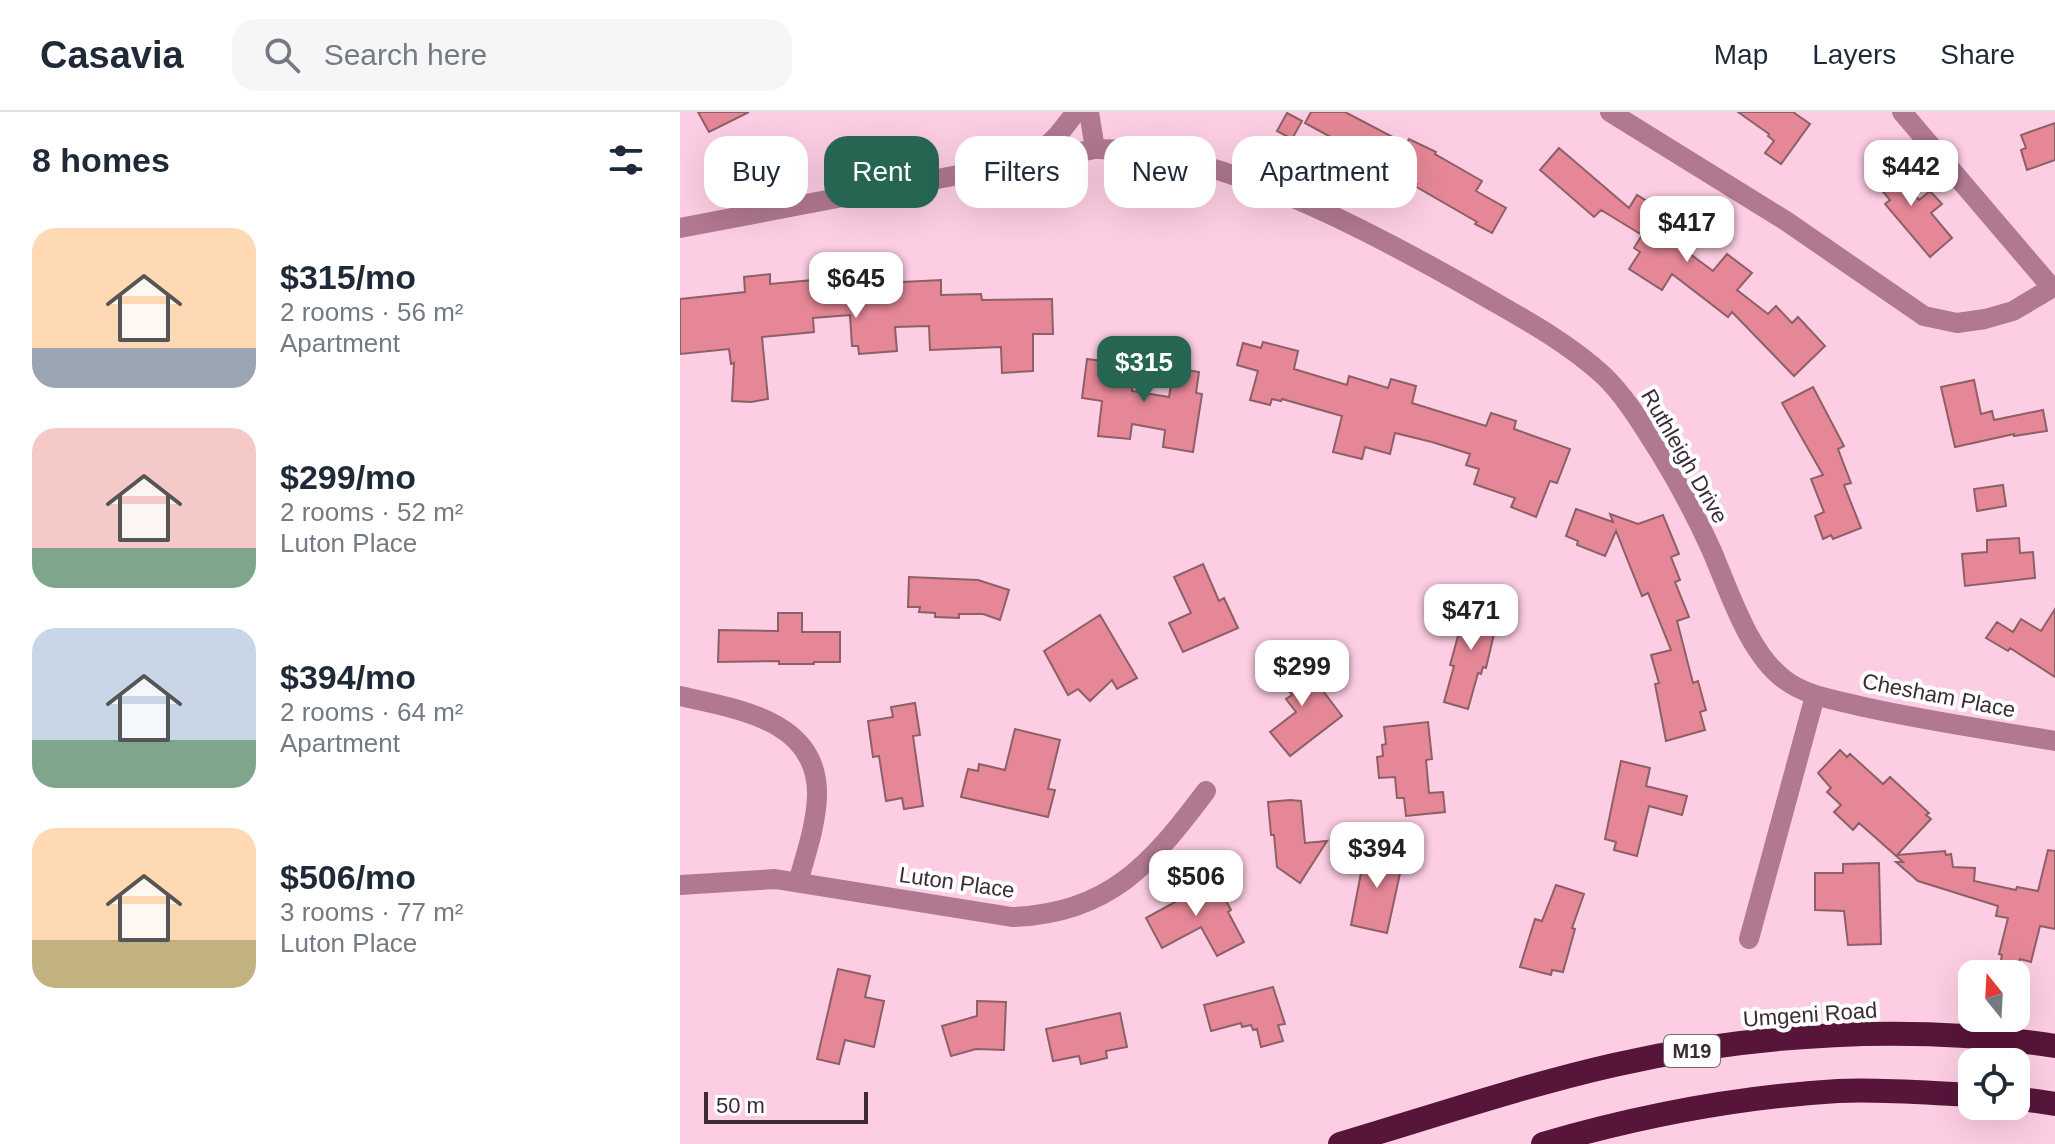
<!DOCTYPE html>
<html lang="en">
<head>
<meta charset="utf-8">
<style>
  :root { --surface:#fff; --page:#f6f6f7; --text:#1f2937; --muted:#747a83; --line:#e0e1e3; --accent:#266552 }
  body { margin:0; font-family:Helvetica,sans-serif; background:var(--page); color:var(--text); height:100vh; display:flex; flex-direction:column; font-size:30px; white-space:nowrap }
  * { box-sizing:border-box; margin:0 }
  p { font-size:26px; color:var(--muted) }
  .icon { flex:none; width:44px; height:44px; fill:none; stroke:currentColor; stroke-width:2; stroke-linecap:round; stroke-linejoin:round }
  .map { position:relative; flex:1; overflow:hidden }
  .details { display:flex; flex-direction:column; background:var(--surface); width:680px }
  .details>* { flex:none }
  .hud { position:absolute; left:24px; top:24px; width:760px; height:72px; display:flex; gap:16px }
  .needle { width:52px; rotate:342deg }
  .controls { position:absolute; left:1278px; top:848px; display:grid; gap:16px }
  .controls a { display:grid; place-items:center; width:72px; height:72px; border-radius:16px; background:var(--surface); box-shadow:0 8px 32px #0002; font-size:40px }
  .scale { position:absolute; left:24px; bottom:20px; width:164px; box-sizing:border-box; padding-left:8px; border:4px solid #3c2b33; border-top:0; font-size:22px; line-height:28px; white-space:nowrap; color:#3c2b33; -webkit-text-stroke:6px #fefefe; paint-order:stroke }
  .price { position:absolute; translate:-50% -68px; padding:0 18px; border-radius:16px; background:#fff; color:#222; font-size:26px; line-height:52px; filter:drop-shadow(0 2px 4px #0008) }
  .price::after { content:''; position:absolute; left:50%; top:48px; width:24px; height:18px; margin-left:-12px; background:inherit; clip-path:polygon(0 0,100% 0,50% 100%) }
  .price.on { background:var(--accent); color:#fff }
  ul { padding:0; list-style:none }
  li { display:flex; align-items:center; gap:24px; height:200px; padding:0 32px }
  li span { display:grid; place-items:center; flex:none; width:224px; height:160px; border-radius:24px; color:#555 }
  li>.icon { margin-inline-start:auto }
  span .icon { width:96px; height:96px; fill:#fffc; stroke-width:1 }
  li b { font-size:34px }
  h2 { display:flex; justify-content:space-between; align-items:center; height:96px; padding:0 32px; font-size:34px }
  .pill { padding:0 28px; border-radius:24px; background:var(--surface); box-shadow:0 8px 32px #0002; font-size:28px; line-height:72px }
  .pill.on { background:var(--accent); color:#fff }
  header { display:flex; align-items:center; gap:48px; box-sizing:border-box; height:112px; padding:0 40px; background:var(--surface); border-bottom:2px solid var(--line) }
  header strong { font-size:38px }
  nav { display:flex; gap:44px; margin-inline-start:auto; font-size:28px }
  .search { width:560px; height:72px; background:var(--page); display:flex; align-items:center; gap:20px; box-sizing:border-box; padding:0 28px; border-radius:24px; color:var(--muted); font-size:30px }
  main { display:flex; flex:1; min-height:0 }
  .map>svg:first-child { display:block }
  .building { fill:#e58796; stroke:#8c6066; stroke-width:2 }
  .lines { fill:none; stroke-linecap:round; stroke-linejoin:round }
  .minor { stroke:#b17892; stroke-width:20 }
  .highway { stroke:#57153a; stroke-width:24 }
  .labels { text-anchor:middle; stroke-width:8; stroke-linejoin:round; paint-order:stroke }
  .shield { fill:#fefefe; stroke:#766a70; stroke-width:2 }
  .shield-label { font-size:20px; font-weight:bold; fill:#3c2b33 }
  .street-label { font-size:22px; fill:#3c2b33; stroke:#fefefe }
</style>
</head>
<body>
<header>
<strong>Casavia</strong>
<div class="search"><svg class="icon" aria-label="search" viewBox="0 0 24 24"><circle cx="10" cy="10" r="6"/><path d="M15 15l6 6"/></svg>Search here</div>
<nav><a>Map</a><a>Layers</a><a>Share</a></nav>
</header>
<main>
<section class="details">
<h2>8 homes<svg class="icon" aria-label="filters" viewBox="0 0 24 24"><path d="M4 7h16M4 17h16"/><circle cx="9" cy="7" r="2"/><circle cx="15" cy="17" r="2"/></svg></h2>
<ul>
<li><span style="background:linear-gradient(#ffd9b3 75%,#9aa5b1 0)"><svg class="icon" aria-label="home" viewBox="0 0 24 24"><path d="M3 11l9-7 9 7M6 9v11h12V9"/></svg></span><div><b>$315/mo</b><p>2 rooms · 56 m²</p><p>Apartment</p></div></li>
<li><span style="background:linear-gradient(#f6c9c9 75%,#7fa58c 0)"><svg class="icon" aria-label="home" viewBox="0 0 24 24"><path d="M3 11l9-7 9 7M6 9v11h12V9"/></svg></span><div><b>$299/mo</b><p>2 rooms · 52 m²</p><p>Luton Place</p></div></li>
<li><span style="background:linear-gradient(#c9d6e8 70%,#7fa58c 0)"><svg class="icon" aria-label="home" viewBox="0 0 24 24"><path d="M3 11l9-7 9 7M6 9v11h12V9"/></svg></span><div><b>$394/mo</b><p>2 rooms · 64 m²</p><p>Apartment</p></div></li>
<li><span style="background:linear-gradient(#ffd9b3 70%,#c2b280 0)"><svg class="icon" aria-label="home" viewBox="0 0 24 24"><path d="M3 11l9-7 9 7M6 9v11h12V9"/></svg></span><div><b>$506/mo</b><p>3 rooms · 77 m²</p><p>Luton Place</p></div></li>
</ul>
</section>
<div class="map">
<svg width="1375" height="1032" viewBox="0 0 1375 1032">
  <rect width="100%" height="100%" fill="#fdcee3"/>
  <path class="building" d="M18,0H69L29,20Z
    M631,0H665L726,32L729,27L756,40L755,42L802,69L796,79L826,96L812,121L795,112L797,110L735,74L737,72L625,11Z
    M1058,0H1113L1130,12L1101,52L1085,41L1094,29L1088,24L1089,22Z
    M607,1L622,9L612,27L597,19Z
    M1375,11V48L1347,58L1341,38L1346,36L1341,23Z
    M879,36L949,96L957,83L1000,110L994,119L1012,130L1006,139L1033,159L1047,142L1072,161L1057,178L1088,202L1096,194L1112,211L1118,205L1145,234L1114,264L1052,200L1048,205L992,162L982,178L949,157L960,140L954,136L962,123L921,98L914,105L860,58Z
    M1202,45L1239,88L1250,79L1262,92L1251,101L1272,126L1250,145L1205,92L1210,88L1186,59Z
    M198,154L199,162L221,160L222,170L261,168V183L301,182L302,188L372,187L373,222H353V259L322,261L321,235L250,238L249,214L215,215L217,239L179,242L178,234H172L170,203L133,206L134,220L82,225L88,287L71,290L52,289L54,251L51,252L49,237L0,242V187L65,180L64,165L90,162V172L133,168L132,163Z
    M583,230L618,239L614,257L667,273L669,264L708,276L711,267L736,274L732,291L806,314L811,301L836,309L834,317L890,337L877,371L870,369L856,405L831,395L835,386L794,372L799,357L786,353L790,342L752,330L715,321L710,342L685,335L682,347L653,340L662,304L602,287L601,289L592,287L590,293L570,288L578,259L557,253L563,231L581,236Z
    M407,247L455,253L452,279L489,285L494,256L519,260L516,281L522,282L513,340L483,335L485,318L452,312L450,327L418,324L422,289L402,286Z
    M1294,268L1301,302L1312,299L1314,308L1363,298L1367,319L1334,324V322L1275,335L1261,275Z
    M1133,275L1164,334L1158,337L1171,371L1164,373L1181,416L1153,427L1151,423L1143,427L1135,404L1144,400L1131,367L1143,363L1102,291Z
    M1323,373L1326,394L1297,399L1294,377Z
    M896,397L933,410L930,402L958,412L983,403L999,442L991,445L1000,468L995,470L1009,505L997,509L1013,571L1018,569L1026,598L1020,600L1025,618L986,629L975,572L979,571L971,543L991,538L968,481L962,484L936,419L925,444L897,433L898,429L886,424Z
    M1339,426L1340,441L1353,440L1355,466L1285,474L1282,442L1307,440V428Z
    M523,452L539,489L544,486L558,516L503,540L489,511L511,501L494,465Z
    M229,465L298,468L329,478L320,508L303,502H279V506L255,505V501L239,500L240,495H228Z
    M788,488L820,497L806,556L803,555L801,562L798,561L788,597L764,590L774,554L770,553Z
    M1375,497V565L1330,536L1328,539L1306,526L1317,510L1333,520L1341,507L1361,519Z
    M98,501H122V520H160V550H134V552H99V549L38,550L39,518L98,519Z
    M420,503L457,566L437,577L432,568L410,589L398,577L388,583L364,539Z
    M603,539L627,571L633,566L662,604L610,644L590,620L616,600L606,587L612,583L588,551Z
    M235,591L240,623L233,624L243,694L224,697L222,686L206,689L199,644L193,645L188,609L213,605L211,595Z
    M748,610L752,647L746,648L749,681L763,680L765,700L726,704L724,686H717L715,665L699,666L697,645L703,644L702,633L706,632L704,615Z
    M335,617L380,628L368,677L375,678L368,705L281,685L288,657L298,659L299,652L325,658Z
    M1160,638L1167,645L1170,642L1203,672L1210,665L1249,701L1246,703L1251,707L1217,743L1265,739L1266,743L1271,742L1273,755L1295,756L1294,769L1336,778L1337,775L1358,779L1368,738L1375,739V817L1360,814L1351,850L1340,847L1337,857L1320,853L1322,843L1319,842L1328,806L1316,804L1318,794L1238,769L1216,750H1223L1179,711L1173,718L1154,700L1161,693L1147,680L1151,676L1138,661Z
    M941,649L970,656L966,674L1007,684L1002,703L969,694L957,744L934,738L936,730L925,727Z
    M610,688L621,689L625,731L647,729L620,771L597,755L594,723H591L588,690Z
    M686,735L724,743L707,821L671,813Z
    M1199,751L1201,832L1168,833L1164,799L1135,798V761H1163V752Z
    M504,765L513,782L533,771L538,781L541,779L551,798L548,800L564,830L537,844L521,815L482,836L466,806L497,789L489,773Z
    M876,773L904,782L892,816L895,817L883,860L872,858L871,863L840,855L855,807L862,809Z
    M158,857L190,864L185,885L204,889L194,935L165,928L159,952L137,947Z
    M593,875L605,912L598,913L603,929L581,935L577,917L573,918L571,913L562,915L561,911L531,919L524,893Z
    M297,889L326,890L324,938L296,937L271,944L262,914L297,904Z
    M440,901L447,935L426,939L427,946L401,952L399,944L373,949L366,917Z"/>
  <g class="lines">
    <path class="minor" d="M409,0L415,37
      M930,0L1106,109L1244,204L1277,211L1305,207L1333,199L1375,174
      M1222,0L1372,176
      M352,48L378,23L396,0
      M0,116L415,37C537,36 692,120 797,180C840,205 886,229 923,263C946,285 963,314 980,341C999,372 1016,404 1031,437C1049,478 1068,541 1105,568C1128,585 1157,588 1184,595C1247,609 1311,618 1375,629
      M0,584C57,597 139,608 137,684C136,713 126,742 118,770
      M0,773L95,767L332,805C429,802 472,751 526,679
      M1069,827L1135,584"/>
    <path class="highway" d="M1336,986L1375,992
      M660,1032C751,1005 842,974 934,953C1073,921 1235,912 1375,934
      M863,1032C959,1004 1058,985 1158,979C1202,977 1247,981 1292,983"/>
  </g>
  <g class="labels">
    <rect class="shield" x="984" y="923" width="56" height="32" rx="6"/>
    <g class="shield-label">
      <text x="1012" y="946">M19</text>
    </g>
    <g class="street-label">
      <text transform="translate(1005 344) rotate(60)" y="8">Ruthleigh Drive</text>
      <text transform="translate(1259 583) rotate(11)" y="8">Chesham Place</text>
      <text transform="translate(277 770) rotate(8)" y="8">Luton Place</text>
      <text transform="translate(1130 902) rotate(-4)" y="8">Umgeni Road</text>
    </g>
  </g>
</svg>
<div class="controls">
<a><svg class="needle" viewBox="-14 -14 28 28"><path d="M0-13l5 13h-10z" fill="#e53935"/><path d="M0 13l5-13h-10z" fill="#747a83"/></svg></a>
<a><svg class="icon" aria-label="locate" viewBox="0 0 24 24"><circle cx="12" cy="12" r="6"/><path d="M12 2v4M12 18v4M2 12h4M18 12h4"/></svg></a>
</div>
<div class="scale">50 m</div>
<b class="price" style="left:1231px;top:96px">$442</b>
<b class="price" style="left:1007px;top:152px">$417</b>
<b class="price" style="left:176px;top:208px">$645</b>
<b class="price on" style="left:464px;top:292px">$315</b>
<b class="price" style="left:791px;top:540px">$471</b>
<b class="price" style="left:622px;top:596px">$299</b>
<b class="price" style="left:697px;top:778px">$394</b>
<b class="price" style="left:516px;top:806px">$506</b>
<div class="hud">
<a class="pill">Buy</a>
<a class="pill on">Rent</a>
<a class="pill">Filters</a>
<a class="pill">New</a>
<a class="pill">Apartment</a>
</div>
</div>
</main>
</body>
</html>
